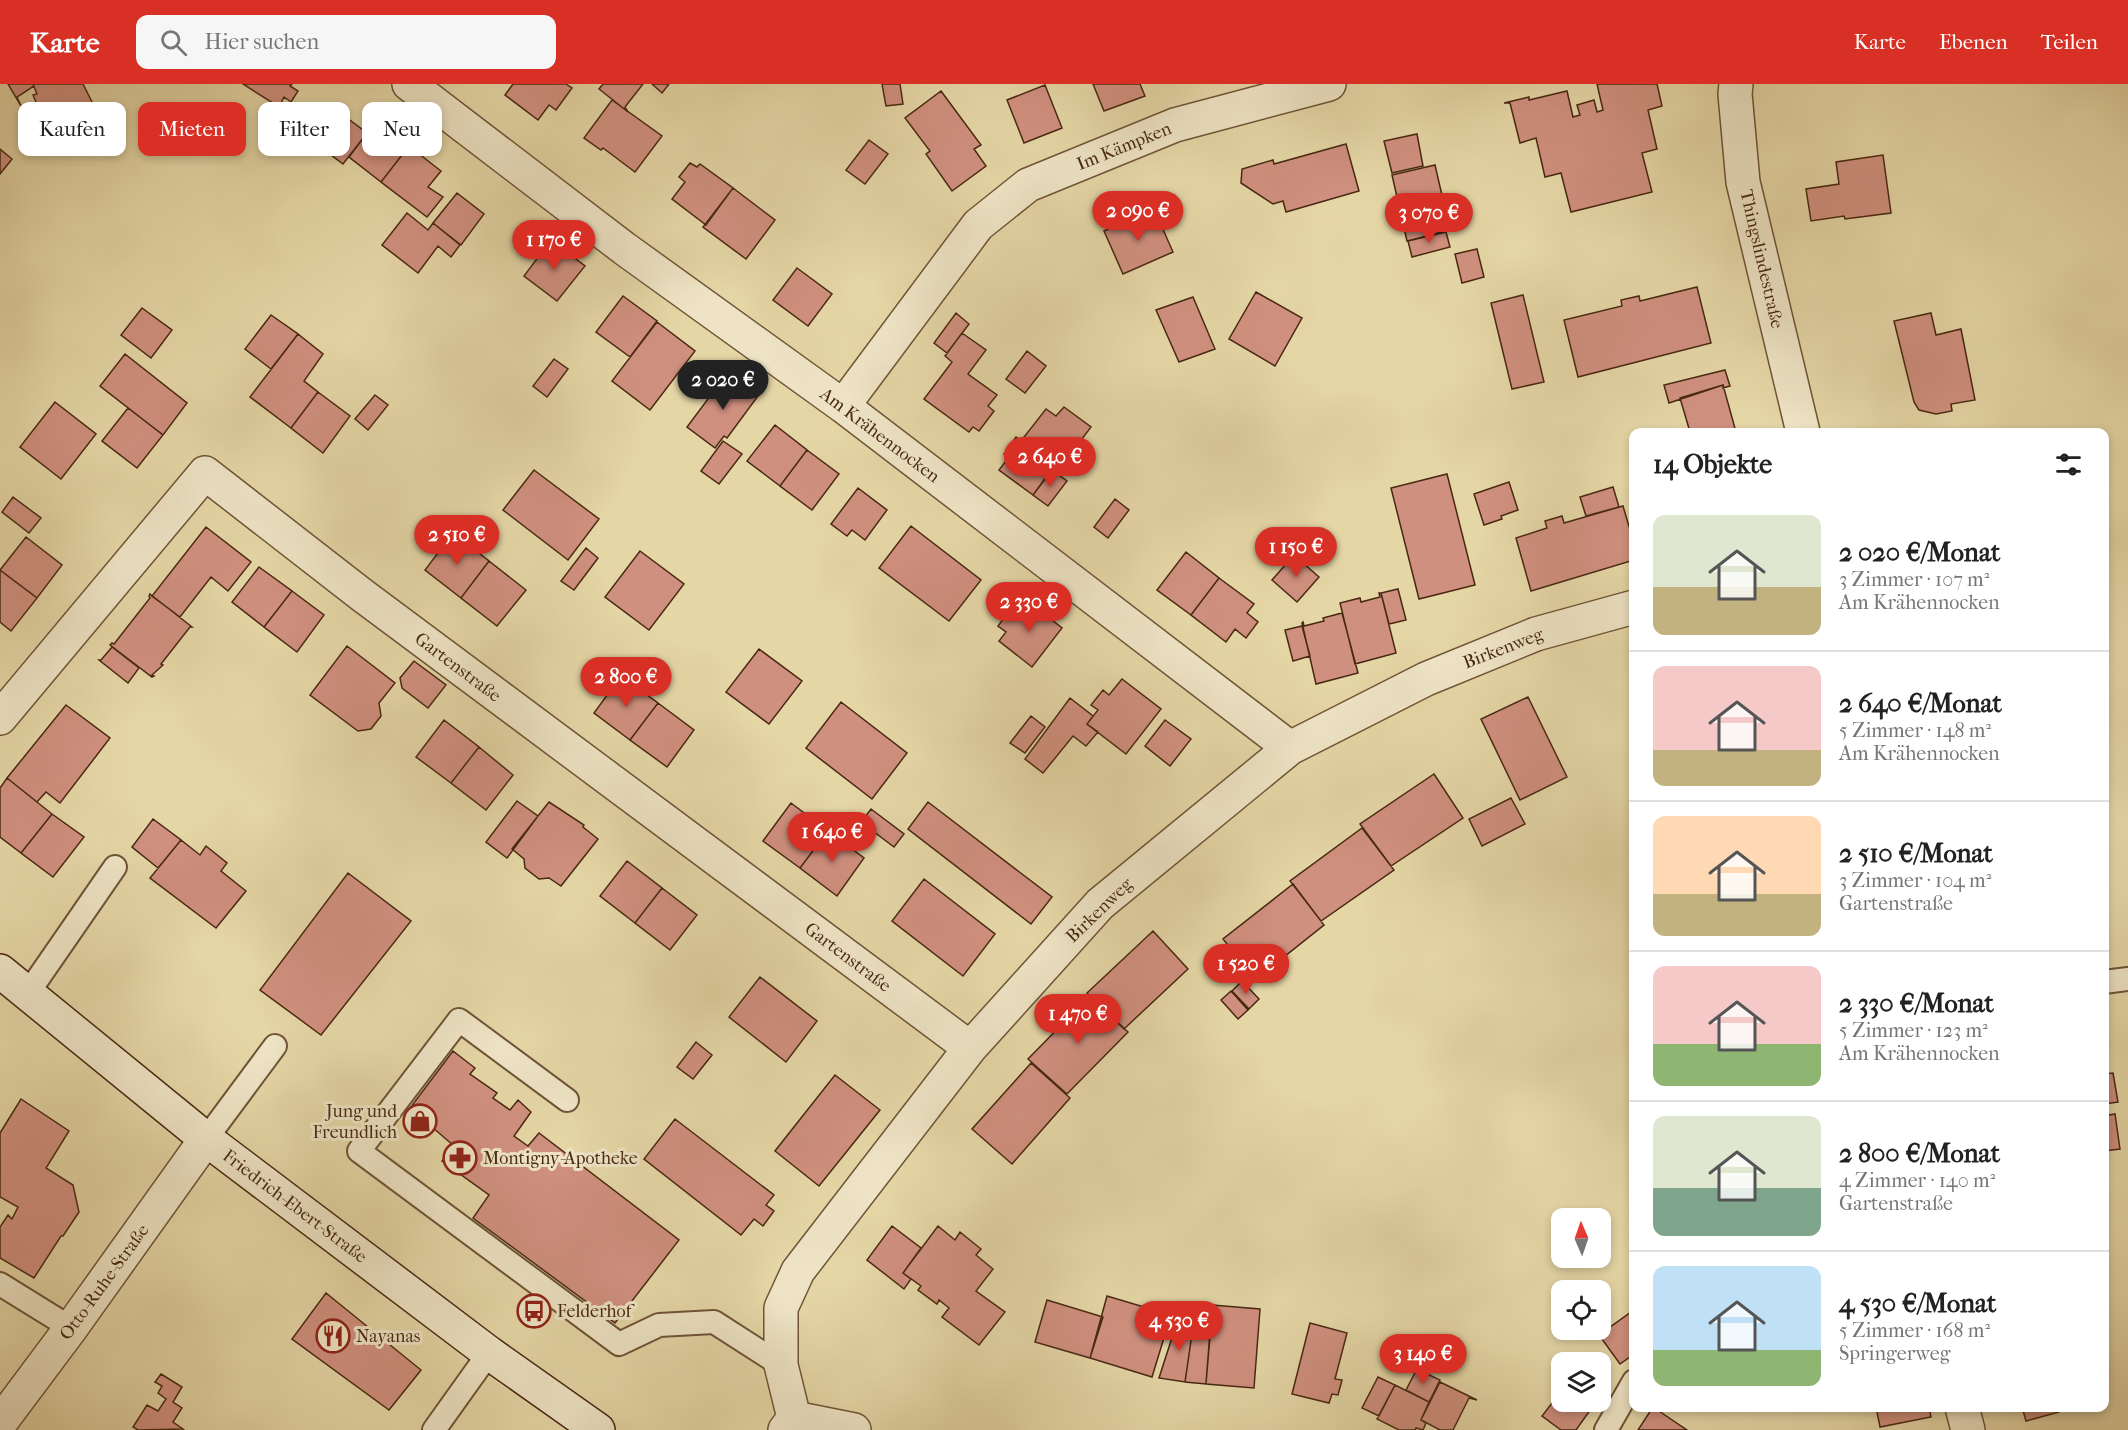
<!DOCTYPE html>
<html lang="de">
<head>
<meta charset="utf-8">
<style>
  :root { --surface:#fff; --page:#f6f6f6; --text:#222; --muted:#767676; --line:#e0e0e0; --accent:#d93025 }
  body { margin:0; font-family:"IM FELL French Canon",serif; background:var(--page); color:var(--text); height:100vh; display:flex; flex-direction:column; font-size:22px; white-space:nowrap }
  * { box-sizing:border-box; margin:0 }
  p { font-size:20px; color:var(--muted) }
  .icon { flex:none; width:33px; height:33px; fill:none; stroke:currentColor; stroke-width:2; stroke-linecap:round; stroke-linejoin:round }
  .map { position:relative; flex:1; overflow:hidden }
  .drawer { position:absolute; left:1629px; top:344px; width:480px; height:984px; display:flex; flex-direction:column; background:var(--surface); border-radius:12px; box-shadow:0 3px 9px #0003 }
  .drawer>* { flex:none }
  .hud { position:absolute; left:18px; top:18px; width:570px; height:54px; display:flex; gap:12px }
  .needle { width:39px; rotate:358deg }
  .controls { position:absolute; left:1551px; top:1124px; display:grid; gap:12px }
  .controls a { display:grid; place-items:center; width:60px; height:60px; border-radius:12px; background:var(--surface); box-shadow:0 3px 9px #0003; font-size:30px }
  .price { position:absolute; translate:-50% -51px; padding:0 14px; border-radius:21px; background:var(--accent); color:#fff; font-size:20px; line-height:39px; filter:drop-shadow(0 2px 3px #0008) }
  .price::after { content:''; position:absolute; left:50%; top:36px; width:18px; height:14px; margin-left:-9px; background:inherit; clip-path:polygon(0 0,100% 0,50% 100%) }
  .price.selected { background:#222; color:#fff }
  ul { padding:0; list-style:none }
  li { display:flex; align-items:center; gap:18px; height:150px; padding:0 24px }
  li+li { border-top:2px solid var(--line) }
  li span { display:grid; place-items:center; flex:none; width:168px; height:120px; border-radius:12px; color:#555 }
  li>.icon { margin-inline-start:auto }
  span .icon { width:72px; height:72px; fill:#fffc; stroke-width:1 }
  li b { font-size:26px }
  h2 { display:flex; justify-content:space-between; align-items:center; height:72px; padding:0 24px; font-size:26px }
  .pill { padding:0 21px; border-radius:12px; background:var(--surface); box-shadow:0 3px 9px #0003; font-size:21px; line-height:54px }
  .pill.selected { background:var(--accent); color:#fff }
  header { display:flex; align-items:center; gap:36px; box-sizing:border-box; height:84px; padding:0 30px; background:var(--accent); color:#fff }
  header strong { font-size:28px }
  nav { display:flex; gap:33px; margin-inline-start:auto; font-size:21px }
  .search { width:420px; height:54px; background:var(--page); display:flex; align-items:center; gap:15px; box-sizing:border-box; padding:0 21px; border-radius:12px; color:var(--muted); font-size:22px }
  .map>svg:first-child { display:block }
  .building { fill:#d0907f; stroke:#482812; stroke-width:1.5 }
  .lines { fill:none; stroke-linecap:round; stroke-linejoin:round }
  .service-casing { stroke:#6f5437; stroke-width:26 }
  .minor-casing { stroke:#6f5437; stroke-width:36 }
  .secondary-casing { stroke:#482812; stroke-width:36 }
  .service { stroke:#eee4c5; stroke-width:22 }
  .minor { stroke:#eee4c5; stroke-width:33 }
  .secondary { stroke:#eee4c5; stroke-width:33 }
  .labels { text-anchor:middle; stroke-width:6; stroke-linejoin:round; paint-order:stroke }
  .street-label { font-size:18px; fill:#482812; stroke:#eee4c5 }
  .poi-label { font-size:18px; fill:#482812; stroke:#eee4c5; text-anchor:start }
</style>
</head>
<body>
<header>
<strong>Karte</strong>
<div class="search"><svg class="icon" aria-label="search" viewBox="0 0 24 24"><circle cx="10" cy="10" r="6"/><path d="M15 15l6 6"/></svg>Hier suchen</div>
<nav><a>Karte</a><a>Ebenen</a><a>Teilen</a></nav>
</header>
<div class="map">
<svg width="2128" height="1346" viewBox="0 0 2128 1346">
  <rect width="100%" height="100%" fill="#e5d6a6"/>
  <filter id="stains"><feTurbulence type="fractalNoise" baseFrequency=".00333" numOctaves="4"/><feColorMatrix values="0 0 0 0 .2 0 0 0 0 .09 0 0 0 0 .02 0 0 0 .5 -.17"/></filter>
  <radialGradient id="worn" r=".72"><stop offset=".6" stop-color="#630" stop-opacity="0"/><stop offset="1" stop-color="#630" stop-opacity=".3"/></radialGradient>
  <path class="building" d="M8,0H33L34,2L17,13L21,22Z
    M33,0H83L98,30L66,43L62,30L45,39L33,11L37,10Z
    M243,0H292L290,2L298,7L291,18L284,13L279,23Z
    M513,0H566L572,4L556,26L549,21L538,36L505,11Z
    M603,0H643L625,23L628,28L599,5Z
    M652,0H669L662,9Z
    M882,0H900L903,20L886,22Z
    M1093,0H1140L1145,12L1104,27Z
    M1597,0H1657L1662,22L1648,26L1657,65L1642,69L1652,108L1571,128L1561,89L1545,93L1536,54L1520,59L1510,19H1504L1529,13V16L1567,7L1573,33L1580,31L1577,21L1594,16L1597,28L1603,26Z
    M1045,1L1062,44L1024,59L1007,16Z
    M941,7L981,61L974,65L986,82L952,107L926,70L930,67L905,34Z
    M612,16L662,52L635,88L603,64L601,66L584,54Z
    M339,28L367,49L343,80L315,59Z
    M376,37L409,62L381,98L349,73Z
    M1417,50L1423,82L1392,89L1384,57Z
    M869,56L888,70L865,100L846,86Z
    M1346,60L1359,107L1286,128L1283,117L1273,120L1241,99L1242,85L1273,76L1274,80Z
    M409,62L441,87L428,103L443,113L427,133L381,98Z
    M0,65L12,75L0,90Z
    M1883,71L1891,129L1845,135L1844,132L1811,137L1806,105L1839,100L1836,78Z
    M690,79L697,83L700,80L733,104L706,141L672,115L685,98L679,93Z
    M1435,81L1450,146L1407,157L1392,91Z
    M733,104L775,136L746,175L703,143Z
    M457,109L484,130L461,161L433,139Z
    M1154,125L1173,168L1123,190L1104,147Z
    M407,129L428,146L433,139L460,161L451,173L438,162L418,189L382,161Z
    M1446,148L1450,163L1412,173L1408,157Z
    M551,156L585,182L557,217L524,192Z
    M1477,165L1484,193L1462,199L1455,170Z
    M797,184L832,210L808,242L773,216Z
    M1697,203L1711,259L1578,293L1564,236L1622,222L1621,216L1639,212L1640,217Z
    M1256,208L1302,234L1275,282L1229,255Z
    M1523,211L1544,298L1512,305L1491,219Z
    M623,212L657,237L630,273L596,248Z
    M1193,213L1215,265L1179,278L1156,226Z
    M142,224L172,246L151,274L121,251Z
    M956,229L969,240L947,269L934,259Z
    M1931,229L1936,251L1961,245L1975,316L1951,320L1952,327L1936,330L1919,326L1914,318L1894,237Z
    M271,231L298,250L271,285L245,265Z
    M657,238L695,267L650,326L612,297Z
    M962,249L986,266L968,290L997,311L988,322L994,327L979,347L973,343L969,348L924,315L952,278L945,272Z
    M298,250L323,270L304,297L318,308L291,344L250,313Z
    M1027,267L1046,282L1025,309L1006,295Z
    M125,270L187,319L163,351L100,302Z
    M554,275L568,285L547,313L533,302Z
    M1725,286L1730,302L1723,304V301L1669,319L1664,301Z
    M728,288L758,312L727,354L724,352L715,364L687,343Z
    M1723,301L1736,348H1690L1680,314Z
    M318,308L350,332L323,369L291,344Z
    M375,311L388,321L368,346L355,335Z
    M55,318L96,350L61,395L20,363Z
    M1064,323L1091,343L1067,375L1062,371L1033,411L999,386L1009,373L1004,370L1016,353L1021,357L1046,325L1056,332Z
    M128,324L163,351L137,384L102,357Z
    M775,341L807,366L780,402L747,377Z
    M723,357L742,370L719,400L701,387Z
    M807,366L839,390L812,426L780,402Z
    M534,386L599,435L568,476L503,426Z
    M1052,386L1067,397L1048,422L1033,411Z
    M1447,390L1475,501L1419,515L1391,404Z
    M1509,398L1518,426L1501,432L1502,435L1484,441L1474,410Z
    M1613,403L1619,423L1586,432L1580,413Z
    M858,404L887,426L865,456L852,446L847,452L831,440Z
    M13,413L41,434L29,449L2,428Z
    M1115,415L1129,426L1108,454L1094,443Z
    M1623,422L1634,459V476L1531,507L1516,454L1547,444L1545,437L1562,432L1564,439Z
    M911,442L981,496L949,537L879,484Z
    M206,443L251,478L228,507L211,493L180,533L152,512Z
    M453,449L489,477L461,514L425,486Z
    M26,453L62,481L37,514L0,486Z
    M586,464L598,474L574,506L561,497Z
    M640,467L684,500L649,546L605,513Z
    M1186,468L1219,494L1191,531L1157,506Z
    M1294,471L1319,493L1297,518L1272,496Z
    M489,477L526,506L497,542L461,514Z
    M259,483L292,507L264,543L232,518Z
    M0,486L37,514L11,547L0,538Z
    M1219,494L1254,520L1247,529L1258,538L1246,554L1235,545L1226,558L1191,531Z
    M1398,505L1406,536L1389,540L1381,509Z
    M292,507L324,531L297,568L264,543Z
    M1379,509H1381L1396,569L1355,580L1340,519L1360,514L1361,518L1380,513Z
    M150,510L192,543H190L161,580L163,581L152,591L154,592L152,593L110,561L112,559L114,560L150,514L149,512Z
    M1029,518L1062,544L1032,583L999,557L1006,548L998,542L1009,527L1017,534Z
    M1342,529L1358,589L1316,600L1302,539L1303,538L1304,542L1324,537L1323,534Z
    M1302,542L1310,572L1293,577L1285,546Z
    M347,562L395,599L379,619L381,632L371,645L358,647L310,611Z
    M112,563L139,584L128,599L99,576H101Z
    M759,565L802,597L769,640L726,608Z
    M414,577L446,601L428,624L402,604L400,594Z
    M621,592L658,619L630,656L594,629Z
    M1122,595L1161,625L1126,670L1087,640L1098,626L1091,621L1103,606L1109,611Z
    M1528,613L1567,693L1520,716L1481,635Z
    M1070,614L1093,632L1087,640L1098,648L1086,662L1073,652L1043,689L1025,675Z
    M841,618L907,669L872,715L806,664Z
    M658,619L694,646L667,683L630,656Z
    M66,621L110,654L60,719L46,708L37,718L7,694Z
    M1031,632L1045,643L1025,669L1010,659Z
    M444,636L479,663L451,699L416,673Z
    M1165,636L1191,655L1170,682L1145,662Z
    M479,663L513,691L486,726L451,699Z
    M1434,690L1463,734L1391,782L1360,740Z
    M7,694L52,730L21,769L0,753V704Z
    M1511,714L1525,740L1482,762L1469,735Z
    M517,717L538,732L507,774L486,758Z
    M549,718L584,741L583,743L598,755L561,802L549,794L539,795L525,784L524,775L512,765Z
    M928,718L1052,813L1031,840L908,745Z
    M791,719L828,747L800,784L763,757Z
    M871,725L904,750L894,763L861,738Z
    M52,730L84,753L53,793L21,769Z
    M153,735L181,756L158,784L132,763Z
    M1362,744L1394,786L1321,837L1290,797Z
    M828,747L864,774L837,812L800,784Z
    M181,756L200,771L206,762L227,779L221,787L246,807L216,844L150,794Z
    M627,777L662,804L635,839L600,812Z
    M348,789L411,837L321,951L260,906Z
    M924,795L995,850L963,892L892,837Z
    M1293,800L1324,841L1255,896L1223,855Z
    M662,804L697,831L670,866L635,839Z
    M1153,847L1188,885L1124,945L1087,909Z
    M760,893L817,937L786,978L729,933Z
    M1242,897L1259,915L1249,925L1232,907Z
    M1231,907L1248,926L1238,935L1221,916Z
    M1090,912L1128,948L1067,1010L1028,975Z
    M696,958L712,971L693,995L677,983Z
    M453,967L475,984L470,990L497,1009L493,1014L510,1026L518,1016L531,1028L514,1052L528,1062L539,1049L679,1156L615,1239L473,1134L489,1111L442,1077L454,1062L432,1043L427,1049L404,1032Z
    M1031,979L1070,1014L1012,1080L972,1045Z
    M2113,989L2118,1018L2104,1020V990Z
    M835,991L880,1026L819,1102L775,1067Z
    M21,1015L69,1047L46,1084L73,1101L79,1128L63,1152H61L34,1194L0,1174V1143L8,1131L12,1135L18,1123L0,1113V1049Z
    M2115,1030L2120,1065L2104,1067V1032Z
    M675,1035L774,1111L766,1121L774,1127L763,1142L754,1135L741,1151L644,1075Z
    M892,1142L921,1164L903,1189L911,1195L904,1205L867,1176Z
    M938,1142L955,1156L960,1148L981,1165L976,1171L993,1185L976,1207L1005,1228L979,1261L942,1233L949,1224L939,1216L937,1220L918,1206L921,1202L903,1189Z
    M326,1209L421,1286L389,1326L292,1255Z
    M1107,1212L1171,1231L1152,1293L1090,1274Z
    M1047,1216L1103,1233L1090,1274L1035,1258Z
    M1212,1221L1260,1225L1254,1304L1206,1300Z
    M1634,1226V1270L1620,1280L1599,1251Z
    M1179,1232L1194,1236L1185,1298L1159,1294Z
    M1194,1236L1211,1240L1206,1300L1185,1298Z
    M1310,1239L1347,1249L1335,1295L1342,1296L1338,1311L1332,1310L1329,1319L1292,1310Z
    M1417,1285L1440,1296L1429,1318L1406,1306Z
    M161,1290L182,1303L173,1318L182,1324L173,1338L183,1345L138,1346L133,1343L147,1321L158,1327L166,1315L158,1309L162,1302L155,1298Z
    M1378,1293L1395,1301L1379,1332L1362,1324Z
    M1440,1298L1477,1316L1469,1314L1453,1346H1440L1421,1336Z
    M1395,1301L1429,1318L1421,1336L1426,1339L1423,1346L1416,1344L1415,1346H1399L1377,1335Z
    M1562,1306V1317H1581L1591,1325L1576,1346H1561L1542,1332Z
    M1653,1323L1687,1346H1638Z
    M1876,1323H1929L1931,1333L1880,1343Z
    M2022,1323H2058L2059,1328L2026,1337Z"/>
  <g class="lines">
    <g class="service-casing">
      <path id="service" d="M2104,898L2128,895
        M28,909L115,783
        M567,1016L459,936L359,1067L619,1260L659,1241L714,1238L781,1281
        M206,1055L275,962
        M0,1200L71,1244
        M434,1346L489,1269
        M1606,1346L1634,1297"/>
    </g>
    <g class="minor-casing">
      <path id="minor" d="M409,0L625,165L843,322L1290,664
        M1736,0L1735,10L1743,98L1803,348
        M843,322L978,141L1028,101L1175,41L1329,0
        M0,634L205,389L362,511L970,964
        M1962,1323L1968,1346
        M794,1334L781,1281V1224L798,1187L970,964L1100,820L1290,664L1426,595L1536,550L1634,523
        M0,1339L71,1244L206,1055
        M785,1346L794,1334L854,1346"/>
    </g>
    <g class="secondary-casing">
      <path id="secondary" d="M0,887L206,1055L489,1269L598,1346"/>
    </g>
    <use href="#service" class="service"/>
    <use href="#minor" class="minor"/>
    <use href="#secondary" class="secondary"/>
  </g>
  <defs>
    <g id="shop-ring" transform="scale(1.725)"><circle r="9.5" fill="#eee4c5" stroke="#8f2418" stroke-width="1.5"/><path d="M-5-2.5h2.3a2.7 3.5 0 0 1 5.4 0H5L5.5 6h-11ZM-1.5-2.5h3a1.5 2.3 0 0 0-3 0Z" fill="#8f2418"/></g>
    <g id="pharmacy-ring" transform="scale(1.725)"><circle r="9.5" fill="#eee4c5" stroke="#8f2418" stroke-width="1.5"/><path d="M-2-6h4v4h4v4h-4v4h-4v-4h-4v-4h4Z" fill="#8f2418"/></g>
    <g id="bus-ring" transform="scale(1.725)"><circle r="9.5" fill="#eee4c5" stroke="#8f2418" stroke-width="1.5"/><path d="M-5-6H5V4H4V6H2V4H-2V6H-4V4H-5ZM-3.5-4V0h7V-4ZM-3.5 1.2v1.5H-2V1.2ZM2 1.2v1.5H3.5V1.2Z" fill="#8f2418"/></g>
    <g id="restaurant-ring" transform="scale(1.725)"><circle r="9.5" fill="#eee4c5" stroke="#8f2418" stroke-width="1.5"/><path d="M-5-6h1v4h1v-4h1v4h1v-4h1v5L-1.5 .5V6h-2V.5L-5-1ZM5-6V6H3V1.5H1.5Q1.5-4 5-6Z" fill="#8f2418"/></g>
  </defs>
  <g fill-rule="evenodd">
    <use href="#shop-ring" x="420" y="1037"/>
    <use href="#pharmacy-ring" x="460" y="1074"/>
    <use href="#bus-ring" x="534" y="1227"/>
    <use href="#restaurant-ring" x="333" y="1252"/>
  </g>
  <g class="labels">
    <g class="street-label">
      <text transform="translate(1124 62) rotate(-22)" y="6">Im Kämpken</text>
      <text transform="translate(1762 175) rotate(77)" y="6">Thingslindestraße</text>
      <text transform="translate(880 351) rotate(37)" y="6">Am Krähennocken</text>
      <text transform="translate(1503 564) rotate(-21)" y="6">Birkenweg</text>
      <text transform="translate(458 583) rotate(37)" y="6">Gartenstraße</text>
      <text transform="translate(1099 826) rotate(-44)" y="6">Birkenweg</text>
      <text transform="translate(848 873) rotate(37)" y="6">Gartenstraße</text>
      <text transform="translate(295 1122) rotate(37)" y="6">Friedrich-Ebert-Straße</text>
      <text transform="translate(104 1198) rotate(-54)" y="6">Otto-Ruhe-Straße</text>
    </g>
    <g class="poi-label">
      <text x="397" y="1033" text-anchor="end">Jung und<tspan x="397" dy="21">Freundlich</tspan></text>
      <text x="483" y="1080">Montigny-Apotheke</text>
      <text x="557" y="1233">Felderhof</text>
      <text x="356" y="1258">Nayanas</text>
    </g>
  </g>
  <rect width="100%" height="100%" filter="url(#stains)"/>
  <rect width="100%" height="100%" fill="url(#worn)"/>
</svg>
<div class="controls">
<a><svg class="needle" viewBox="-14 -14 28 28"><path d="M0-13l5 13h-10z" fill="#e53935"/><path d="M0 13l5-13h-10z" fill="#767676"/></svg></a>
<a><svg class="icon" aria-label="locate" viewBox="0 0 24 24"><circle cx="12" cy="12" r="6"/><path d="M12 2v4M12 18v4M2 12h4M18 12h4"/></svg></a>
<a><svg class="icon" aria-label="layers" viewBox="0 0 24 24"><path d="M12 4l9 5-9 5-9-5zM3 14l9 5 9-5"/></svg></a>
</div>
<b class="price" style="left:1138px;top:158px">2 090 €</b>
<b class="price" style="left:1429px;top:160px">3 070 €</b>
<b class="price" style="left:554px;top:187px">1 170 €</b>
<b class="price selected" style="left:723px;top:327px">2 020 €</b>
<b class="price" style="left:1050px;top:404px">2 640 €</b>
<b class="price" style="left:457px;top:482px">2 510 €</b>
<b class="price" style="left:1296px;top:494px">1 150 €</b>
<b class="price" style="left:1029px;top:549px">2 330 €</b>
<b class="price" style="left:626px;top:624px">2 800 €</b>
<b class="price" style="left:832px;top:779px">1 640 €</b>
<b class="price" style="left:1246px;top:911px">1 520 €</b>
<b class="price" style="left:1078px;top:961px">1 470 €</b>
<b class="price" style="left:1179px;top:1268px">4 530 €</b>
<b class="price" style="left:1423px;top:1301px">3 140 €</b>
<div class="hud">
<a class="pill">Kaufen</a>
<a class="pill selected">Mieten</a>
<a class="pill">Filter</a>
<a class="pill">Neu</a>
</div>
<section class="drawer">
<h2>14 Objekte<svg class="icon" aria-label="filters" viewBox="0 0 24 24"><path d="M4 7h16M4 17h16"/><circle cx="9" cy="7" r="2"/><circle cx="15" cy="17" r="2"/></svg></h2>
<ul>
<li><span style="background:linear-gradient(#dfe7d0 60%,#c2b280 0)"><svg class="icon" aria-label="home" viewBox="0 0 24 24"><path d="M3 11l9-7 9 7M6 9v11h12V9"/></svg></span><div><b>2 020 €/Monat</b><p>3 Zimmer · 107 m²</p><p>Am Krähennocken</p></div></li>
<li><span style="background:linear-gradient(#f6c9c9 70%,#c2b280 0)"><svg class="icon" aria-label="home" viewBox="0 0 24 24"><path d="M3 11l9-7 9 7M6 9v11h12V9"/></svg></span><div><b>2 640 €/Monat</b><p>5 Zimmer · 148 m²</p><p>Am Krähennocken</p></div></li>
<li><span style="background:linear-gradient(#ffd9b3 65%,#c2b280 0)"><svg class="icon" aria-label="home" viewBox="0 0 24 24"><path d="M3 11l9-7 9 7M6 9v11h12V9"/></svg></span><div><b>2 510 €/Monat</b><p>3 Zimmer · 104 m²</p><p>Gartenstraße</p></div></li>
<li><span style="background:linear-gradient(#f6c9c9 65%,#8fb573 0)"><svg class="icon" aria-label="home" viewBox="0 0 24 24"><path d="M3 11l9-7 9 7M6 9v11h12V9"/></svg></span><div><b>2 330 €/Monat</b><p>5 Zimmer · 123 m²</p><p>Am Krähennocken</p></div></li>
<li><span style="background:linear-gradient(#dfe7d0 60%,#7fa58c 0)"><svg class="icon" aria-label="home" viewBox="0 0 24 24"><path d="M3 11l9-7 9 7M6 9v11h12V9"/></svg></span><div><b>2 800 €/Monat</b><p>4 Zimmer · 140 m²</p><p>Gartenstraße</p></div></li>
<li><span style="background:linear-gradient(#bfe0f5 70%,#8fb573 0)"><svg class="icon" aria-label="home" viewBox="0 0 24 24"><path d="M3 11l9-7 9 7M6 9v11h12V9"/></svg></span><div><b>4 530 €/Monat</b><p>5 Zimmer · 168 m²</p><p>Springerweg</p></div></li>
</ul>
</section>
</div>
</body>
</html>
